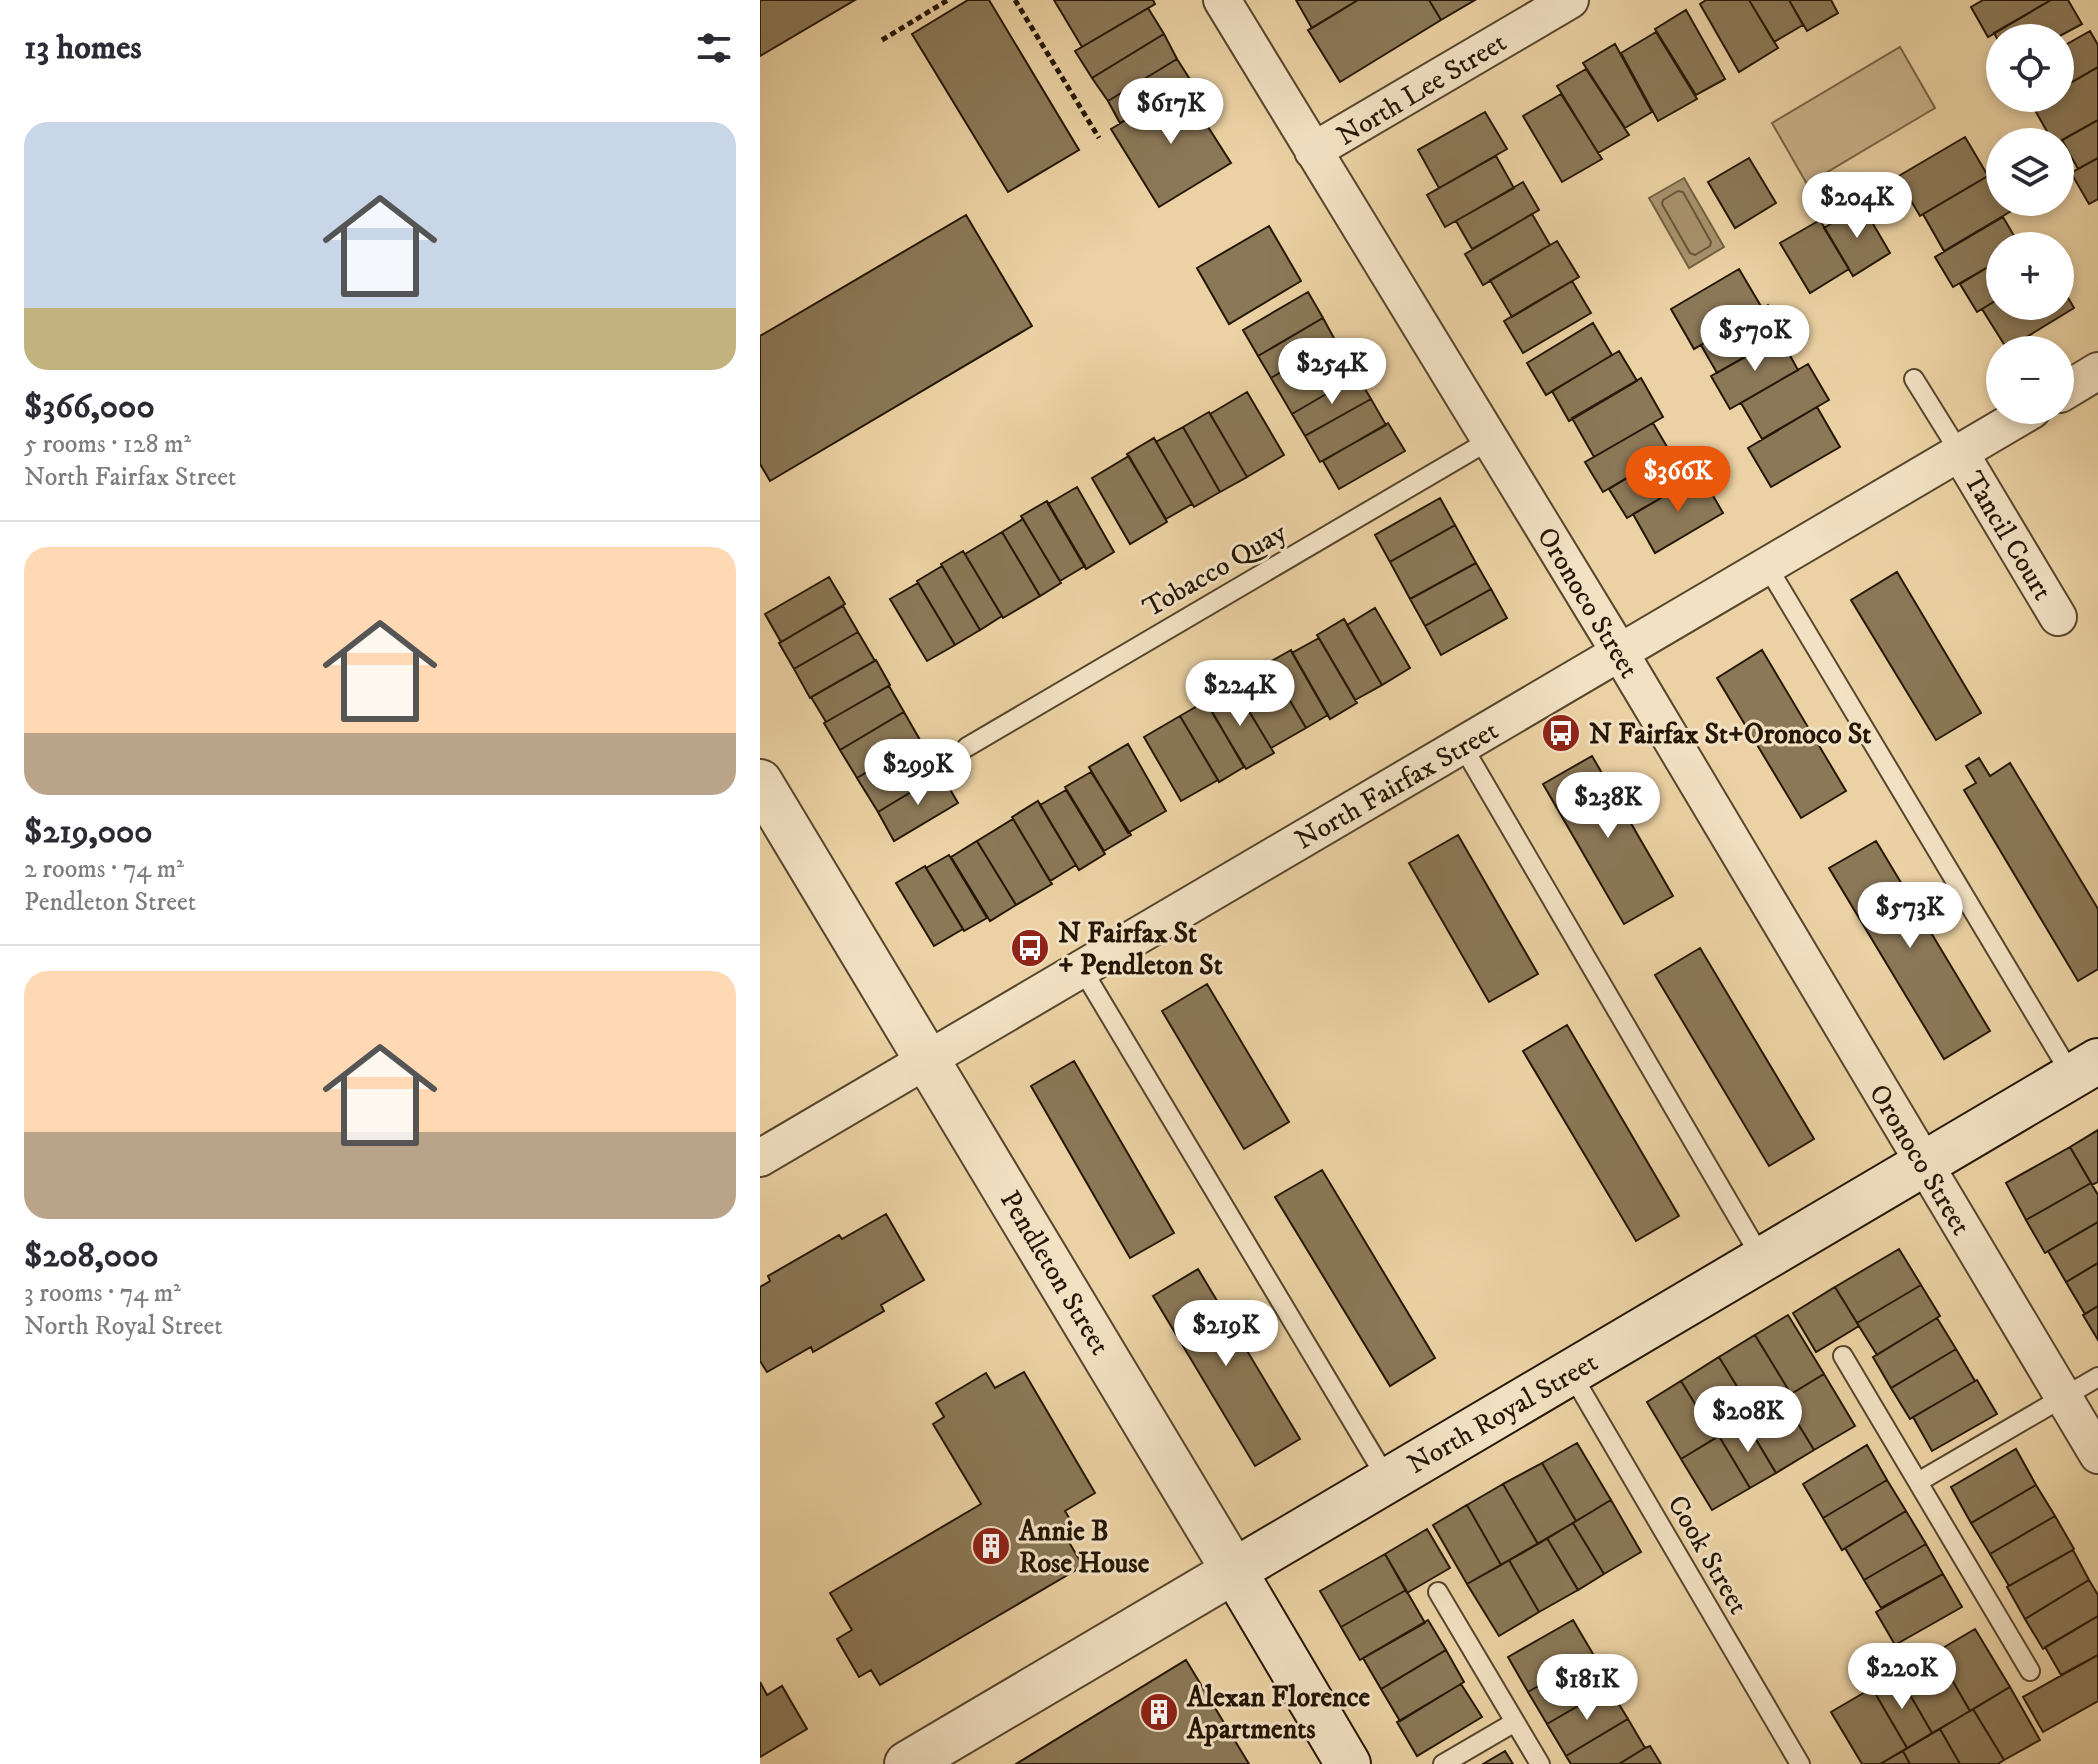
<!DOCTYPE html>
<html lang="en">
<head>
<meta charset="utf-8">
<style>
  :root { --surface:#fff; --page:#f2f2f3; --text:#2b2b33; --muted:#7c7c81; --line:#e1e1e2; --accent:#ea580c }
  body { margin:0; font-family:"IM FELL DW Pica",serif; background:var(--page); color:var(--text); height:100vh; display:flex; flex-direction:column; font-size:30px; white-space:nowrap }
  * { box-sizing:border-box; margin:0 }
  p { font-size:26px; color:var(--muted) }
  .icon { flex:none; width:44px; height:44px; fill:none; stroke:currentColor; stroke-width:2; stroke-linecap:round; stroke-linejoin:round }
  .map { position:relative; flex:1; overflow:hidden }
  .panel { display:flex; flex-direction:column; background:var(--surface); width:760px }
  .panel>* { flex:none }
  .buttons { position:absolute; left:1226px; top:24px; display:grid; gap:16px }
  .buttons a { display:grid; place-items:center; width:88px; height:88px; border-radius:50%; background:var(--surface); box-shadow:0 4px 12px #0003; font-size:40px }
  .price { position:absolute; translate:-50% -68px; padding:0 18px; border-radius:28px; background:#fff; color:#222; font-size:26px; line-height:52px; filter:drop-shadow(0 2px 4px #0008) }
  .price::after { content:''; position:absolute; left:50%; top:48px; width:24px; height:18px; margin-left:-12px; background:inherit; clip-path:polygon(0 0,100% 0,50% 100%) }
  .price.on { background:var(--accent); color:#fff }
  ul { padding:0; list-style:none }
  li { display:grid; align-content:center; gap:16px; height:424px; padding:0 24px }
  li+li { border-top:2px solid var(--line) }
  li span { display:grid; place-items:center; height:248px; border-radius:24px; color:#555 }
  li>.icon { margin-inline-start:auto }
  span .icon { width:144px; height:144px; fill:#fffc; stroke-width:1 }
  li b { font-size:34px }
  h2 { display:flex; justify-content:space-between; align-items:center; height:96px; padding:0 24px; font-size:34px }
  main { display:flex; flex:1; min-height:0 }
  .map>svg:first-child { display:block }
  .green { fill:#c9b188; stroke:#766446; stroke-width:2 }
  .water { fill:#a7926d; stroke:#736143; stroke-width:2 }
  .lines { fill:none; stroke-linecap:round; stroke-linejoin:round }
  .shore { stroke:#665439; stroke-width:2 }
  .building { fill:#8b7857; stroke:#241705; stroke-width:2 }
  .service-casing { stroke:#56462c; stroke-width:22 }
  .minor-casing { stroke:#56462c; stroke-width:40 }
  .tertiary-casing { stroke:#56462c; stroke-width:48 }
  .secondary-casing { stroke:#241705; stroke-width:48 }
  .path { stroke:#241705; stroke-width:5; stroke-dasharray:6 4; stroke-linecap:butt }
  .service { stroke:#f2e1c3; stroke-width:18 }
  .minor { stroke:#f2e1c3; stroke-width:36 }
  .tertiary { stroke:#f2e1c3; stroke-width:44 }
  .secondary { stroke:#f2e1c3; stroke-width:44 }
  .labels { text-anchor:middle; stroke-width:6; stroke-linejoin:round; paint-order:stroke }
  .street-label { font-size:28px; fill:#241705; stroke:#f2e1c3 }
  .poi-label { font-size:28px; font-weight:bold; fill:#241705; stroke:#f2e1c3; text-anchor:start }
</style>
</head>
<body>
<main>
<section class="panel">
<h2>13 homes<svg class="icon" aria-label="filters" viewBox="0 0 24 24"><path d="M4 7h16M4 17h16"/><circle cx="9" cy="7" r="2"/><circle cx="15" cy="17" r="2"/></svg></h2>
<ul>
<li><span style="background:linear-gradient(#c9d6e8 75%,#c2b280 0)"><svg class="icon" aria-label="home" viewBox="0 0 24 24"><path d="M3 11l9-7 9 7M6 9v11h12V9"/></svg></span><div><b>$366,000</b><p>5 rooms · 128 m²</p><p>North Fairfax Street</p></div></li>
<li><span style="background:linear-gradient(#ffd9b3 75%,#b9a48a 0)"><svg class="icon" aria-label="home" viewBox="0 0 24 24"><path d="M3 11l9-7 9 7M6 9v11h12V9"/></svg></span><div><b>$219,000</b><p>2 rooms · 74 m²</p><p>Pendleton Street</p></div></li>
<li><span style="background:linear-gradient(#ffd9b3 65%,#b9a48a 0)"><svg class="icon" aria-label="home" viewBox="0 0 24 24"><path d="M3 11l9-7 9 7M6 9v11h12V9"/></svg></span><div><b>$208,000</b><p>3 rooms · 74 m²</p><p>North Royal Street</p></div></li>
</ul>
</section>
<div class="map">
<svg width="1338" height="1764" viewBox="0 0 1338 1764">
  <rect width="100%" height="100%" fill="#ebd1a3"/>
  <filter id="stains"><feTurbulence type="fractalNoise" baseFrequency=".0025" numOctaves="4"/><feColorMatrix values="0 0 0 0 .2 0 0 0 0 .09 0 0 0 0 .02 0 0 0 .5 -.17"/></filter>
  <radialGradient id="worn" r=".72"><stop offset=".6" stop-color="#630" stop-opacity="0"/><stop offset="1" stop-color="#630" stop-opacity=".3"/></radialGradient>
  <path class="green" d="M1140,47L1175,108L1047,184L1012,123Z"/>
  <path class="water" d="M924,178L964,247L929,268L889,198Z"/>
  <g class="lines">
    <path class="shore" d="M918,191L923,192L951,242L950,246L935,255L930,253L902,204L903,200Z"/>
  </g>
  <path class="building" d="M0,0H95L0,56Z
    M208,0H229L319,150L248,192L152,34Z
    M294,0H393L395,4L322,47Z
    M536,0H598L552,28Z
    M598,0H669L681,20L580,82L548,30Z
    M669,0H715L681,20Z
    M946,0H989L1018,48L979,72L940,4Z
    M989,0H1029L1043,25L1014,42Z
    M1029,0H1071L1078,13L1047,31Z
    M1223,0H1291L1228,37L1211,7Z
    M1291,0H1308L1322,24L1296,38H1240V44L1234,33Z
    M388,8L404,34L332,78L315,51Z
    M926,10L965,79L936,95L895,29Z
    M1330,31L1338,45V67L1300,89V48Z
    M896,32L937,99L898,121L861,53Z
    M404,34L417,59L348,101L332,78Z
    M855,44L892,112L865,128L823,63Z
    M417,59L431,81L360,123L348,101Z
    M1338,67V120L1299,142H1293L1272,105L1284,98H1300V89Z
    M826,69L869,135L838,153L797,86Z
    M422,86L471,163L399,207L351,129Z
    M801,94L842,159L802,182L763,116Z
    M725,112L747,149L679,188L658,150Z
    M1338,120V158L1318,169L1302,140Z
    M1205,137L1228,176L1160,216L1137,177Z
    M736,156L754,188L685,227L667,195Z
    M989,158L1016,203L975,228L948,182Z
    M1338,158V199L1329,204L1311,173Z
    M1231,174L1240,189V202H1248L1253,210L1184,251L1163,214Z
    M763,182L779,210L712,249L696,221Z
    M1102,205L1130,253L1093,276L1064,228Z
    M772,214L790,245L723,285L705,254Z
    M206,215L272,326L10,481L0,464V336Z
    M1243,217L1260,246H1240V260L1193,287L1175,257Z
    M1060,220L1089,269L1050,293L1020,243Z
    M509,226L541,281L469,324L437,268Z
    M797,241L819,277L752,317L730,280Z
    M1240,260V298L1217,312L1200,284Z
    M979,269L1002,308L934,349L911,309Z
    M812,281L831,313L763,353L744,321Z
    M1300,284L1314,308L1247,349L1222,309L1240,298V306H1300Z
    M548,292L563,318L498,356L483,330Z
    M1008,305L1026,334L957,373L941,345Z
    M563,318L575,340L511,378L498,356Z
    M833,323L852,355L786,395L767,363Z
    M1020,337L1038,370L970,409L951,376Z
    M575,340L597,376L532,414L511,378Z
    M859,351L877,381L809,421L792,391Z
    M1048,364L1069,400L1002,439L981,403Z
    M597,376L611,399L545,436L532,414Z
    M881,378L903,417L834,457L812,418Z
    M487,392L524,455L487,477L450,414Z
    M611,399L626,425L560,462L545,436Z
    M1057,407L1080,447L1011,487L988,448Z
    M449,412L487,477L460,492L423,427Z
    M628,423L645,451L579,489L563,461Z
    M893,423L910,452L843,492L825,462Z
    M423,427L460,492L434,507L396,442Z
    M394,438L432,504L406,519L367,454Z
    M917,448L935,478L867,518L849,489Z
    M369,456L407,522L370,544L332,478Z
    M941,475L963,513L895,553L873,514Z
    M317,487L354,552L326,569L288,504Z
    M680,498L695,525L630,562L615,535Z
    M287,501L325,566L300,581L261,516Z
    M263,519L301,583L280,596L242,532Z
    M695,525L716,563L650,599L630,562Z
    M242,532L280,596L243,618L205,554Z
    M203,551L242,616L220,630L181,564Z
    M716,563L731,589L665,626L650,599Z
    M182,566L220,630L195,645L157,581Z
    M1137,572L1221,713L1176,740L1091,600Z
    M69,577L85,604L21,642L5,614Z
    M158,583L195,645L167,661L130,599Z
    M731,589L747,618L681,655L665,626Z
    M83,606L98,632L34,669L19,643Z
    M615,608L650,668L622,685L587,625Z
    M584,619L622,685L595,700L557,635Z
    M98,632L115,661L50,698L34,669Z
    M559,638L597,703L570,719L532,653Z
    M531,650L568,715L546,728L508,663Z
    M1002,650L1086,791L1041,818L957,678Z
    M116,660L130,685L66,722L51,697Z
    M508,663L546,728L511,748L473,684Z
    M129,686L144,712L80,750L64,723Z
    M475,688L514,753L486,769L447,704Z
    M446,701L484,767L459,782L420,716Z
    M144,712L160,740L97,778L80,750Z
    M420,716L458,780L421,801L384,737Z
    M160,740L181,774L118,812L97,778Z
    M368,744L406,811L368,833L329,767Z
    M832,756L913,896L864,924L783,784Z
    M1219,758L1230,776L1250,763L1338,909V969L1318,981L1204,790L1216,783L1206,766Z
    M331,772L371,835L344,851L305,787Z
    M181,774L198,803L134,841L118,812Z
    M306,790L345,854L319,870L280,805Z
    M278,801L316,865L290,881L252,817Z
    M253,819L292,884L256,905L217,841Z
    M698,835L778,974L729,1002L649,863Z
    M217,841L256,905L230,921L191,857Z
    M1116,841L1230,1031L1184,1059L1069,868Z
    M189,855L227,918L204,931L166,868Z
    M165,866L203,929L174,946L136,883Z
    M940,948L1054,1139L1009,1166L895,975Z
    M447,984L529,1122L484,1149L402,1011Z
    M807,1025L919,1216L876,1241L763,1051Z
    M314,1061L414,1233L370,1258L271,1086Z
    M1338,1130V1182L1332,1185L1310,1147Z
    M1310,1147L1331,1183L1266,1220L1246,1183Z
    M562,1170L675,1358L630,1386L515,1197Z
    M1331,1183L1338,1195V1222L1285,1253L1266,1220Z
    M126,1214L164,1280L121,1305L124,1311L53,1352L51,1347L7,1372L0,1361V1287L10,1281L8,1276L79,1235L82,1239Z
    M1338,1222V1263L1306,1282L1288,1251Z
    M1139,1249L1161,1285L1097,1323L1075,1287Z
    M1338,1263V1306L1325,1314L1306,1282Z
    M438,1269L540,1439L495,1466L393,1296Z
    M1161,1285L1180,1316L1117,1355L1097,1323Z
    M1075,1287L1099,1326L1056,1352L1033,1313Z
    M1338,1306V1340L1323,1315Z
    M1028,1315L1064,1374L1031,1394L995,1335Z
    M1177,1318L1196,1349L1131,1388L1113,1357Z
    M995,1335L1031,1394L995,1416L959,1357Z
    M1196,1349L1215,1381L1150,1419L1131,1388Z
    M959,1357L995,1416L956,1438L921,1381Z
    M264,1372L335,1493L305,1511L311,1521L300,1527L323,1566L120,1685L111,1670L99,1677L77,1639L92,1630L70,1593L221,1504L173,1424L184,1417L176,1403L226,1373L235,1388Z
    M1064,1374L1095,1426L1054,1450L1023,1399Z
    M1217,1380L1237,1414L1172,1451L1153,1417Z
    M921,1381L956,1438L921,1459L887,1402Z
    M1023,1399L1054,1450L1016,1473L985,1421Z
    M985,1421L1016,1473L990,1488L959,1436Z
    M959,1436L990,1488L952,1510L921,1459Z
    M817,1443L851,1500L816,1521L782,1463Z
    M1107,1445L1127,1480L1063,1518L1043,1484Z
    M1256,1449L1276,1485L1211,1523L1191,1487Z
    M782,1463L816,1521L778,1544L743,1484Z
    M1127,1480L1146,1511L1082,1550L1063,1518Z
    M743,1484L778,1544L741,1565L707,1505Z
    M1276,1485L1295,1516L1230,1554L1211,1523Z
    M851,1500L881,1552L844,1574L813,1523Z
    M707,1505L741,1565L707,1584L673,1525Z
    M1146,1511L1166,1544L1104,1580L1085,1548Z
    M1295,1516L1314,1549L1249,1586L1230,1554Z
    M813,1523L844,1574L818,1590L787,1538Z
    M667,1529L690,1568L647,1593L625,1554Z
    M787,1538L818,1590L779,1612L749,1560Z
    M1166,1544L1183,1574L1121,1608L1104,1580Z
    M1313,1550L1329,1580L1265,1619L1247,1587Z
    M625,1554L646,1590L581,1627L560,1591Z
    M749,1560L779,1612L739,1636L707,1584Z
    M1183,1574L1202,1607L1135,1645L1116,1612Z
    M1329,1580L1338,1595V1616L1283,1649L1265,1619Z
    M646,1590L665,1623L600,1660L581,1627Z
    M1338,1616V1655L1301,1675L1285,1647Z
    M668,1620L686,1650L621,1689L603,1658Z
    M813,1620L833,1654L768,1692L748,1657Z
    M1215,1629L1250,1687L1210,1711L1176,1652Z
    M686,1650L704,1682L640,1721L621,1689Z
    M1176,1652L1210,1711L1172,1733L1138,1674Z
    M833,1654L852,1686L787,1724L768,1692Z
    M1338,1655V1701L1283,1732L1263,1697Z
    M426,1660L489,1764H256Z
    M1138,1674L1172,1733L1147,1748L1112,1688Z
    M0,1682L7,1695L22,1686L47,1729L0,1757Z
    M701,1684L722,1717L657,1756L637,1722Z
    M1250,1687L1280,1740L1244,1760L1213,1709Z
    M849,1688L868,1719L806,1756L787,1724Z
    M1112,1688L1147,1748L1120,1764H1102L1071,1712Z
    M1213,1709L1244,1760L1238,1764H1200L1180,1729Z
    M868,1719L885,1748L859,1764H811L806,1756Z
    M1180,1729L1200,1764H1150L1143,1751Z
    M890,1746L901,1764H859L885,1748Z
    M745,1751L753,1764H723Z
    M1143,1751L1150,1764H1120Z"/>
  <g class="lines">
    <g class="service-casing">
      <path id="service" d="M1154,379L1200,453
        M1007,566L1312,1076
        M702,745L1002,1259
        M207,747L730,440
        M322,969L627,1479
        M1083,1356L1270,1671
        M811,1373L1040,1764
        M1158,1482L1338,1377
        M678,1592L780,1764
        M683,1764L755,1722"/>
    </g>
    <g class="minor-casing">
      <path id="minor" d="M462,0L860,653L1338,1455
        M553,151L810,0
        M1300,394L1338,371
        M1200,453L1298,617
        M0,1158L1272,410"/>
    </g>
    <g class="tertiary-casing">
      <path id="tertiary" d="M0,782L474,1571L147,1764"/>
    </g>
    <g class="secondary-casing">
      <path id="secondary" d="M588,1764L474,1571L1338,1061"/>
    </g>
    <path class="path" d="M255,0L339,138
      M122,40L188,0"/>
    <use href="#service" class="service"/>
    <use href="#minor" class="minor"/>
    <use href="#tertiary" class="tertiary"/>
    <use href="#secondary" class="secondary"/>
  </g>
  <defs>
    <g id="bus-disc" transform="scale(2)"><circle r="9.5" fill="#8f2418" stroke="#f2e1c3"/><path d="M-5-6H5V4H4V6H2V4H-2V6H-4V4H-5ZM-3.5-4V0h7V-4ZM-3.5 1.2v1.5H-2V1.2ZM2 1.2v1.5H3.5V1.2Z" fill="#fff"/></g>
    <g id="building-disc" transform="scale(2)"><circle r="9.5" fill="#8f2418" stroke="#f2e1c3"/><path d="M-4-6H4V6H1V3H-1V6H-4ZM-2.5-4.3h1.7v1.8h-1.7ZM.8-4.3h1.7v1.8H.8ZM-2.5-1h1.7V.8h-1.7ZM.8-1h1.7V.8H.8Z" fill="#fff"/></g>
  </defs>
  <g fill-rule="evenodd">
    <use href="#bus-disc" x="801" y="733"/>
    <use href="#bus-disc" x="270" y="948"/>
    <use href="#building-disc" x="231" y="1546"/>
    <use href="#building-disc" x="399" y="1712"/>
  </g>
  <g class="labels">
    <g class="street-label">
      <text transform="translate(661 88) rotate(-31)" y="10">North Lee Street</text>
      <text transform="translate(1249 535) rotate(59)" y="10">Tancil Court</text>
      <text transform="translate(454 569) rotate(-30)" y="10">Tobacco Quay</text>
      <text transform="translate(829 602) rotate(59)" y="10">Oronoco Street</text>
      <text transform="translate(636 784) rotate(-30)" y="10">North Fairfax Street</text>
      <text transform="translate(1161 1159) rotate(59)" y="10">Oronoco Street</text>
      <text transform="translate(296 1272) rotate(59)" y="10">Pendleton Street</text>
      <text transform="translate(742 1412) rotate(-30)" y="10">North Royal Street</text>
      <text transform="translate(949 1554) rotate(60)" y="10">Cook Street</text>
    </g>
    <g class="poi-label">
      <text x="829" y="743">N Fairfax St+Oronoco St</text>
      <text x="298" y="942">N Fairfax St<tspan x="298" dy="32">+ Pendleton St</tspan></text>
      <text x="259" y="1540">Annie B<tspan x="259" dy="32">Rose House</tspan></text>
      <text x="427" y="1706">Alexan Florence<tspan x="427" dy="32">Apartments</tspan></text>
    </g>
  </g>
  <rect width="100%" height="100%" filter="url(#stains)"/>
  <rect width="100%" height="100%" fill="url(#worn)"/>
</svg>
<div class="buttons">
<a><svg class="icon" aria-label="locate" viewBox="0 0 24 24"><circle cx="12" cy="12" r="6"/><path d="M12 2v4M12 18v4M2 12h4M18 12h4"/></svg></a>
<a><svg class="icon" aria-label="layers" viewBox="0 0 24 24"><path d="M12 4l9 5-9 5-9-5zM3 14l9 5 9-5"/></svg></a>
<a>+</a>
<a>−</a>
</div>
<b class="price" style="left:411px;top:146px">$617K</b>
<b class="price" style="left:1097px;top:240px">$204K</b>
<b class="price" style="left:995px;top:373px">$570K</b>
<b class="price" style="left:572px;top:406px">$254K</b>
<b class="price on" style="left:918px;top:514px">$366K</b>
<b class="price" style="left:480px;top:728px">$224K</b>
<b class="price" style="left:158px;top:807px">$299K</b>
<b class="price" style="left:848px;top:840px">$238K</b>
<b class="price" style="left:1150px;top:950px">$573K</b>
<b class="price" style="left:466px;top:1368px">$219K</b>
<b class="price" style="left:988px;top:1454px">$208K</b>
<b class="price" style="left:1142px;top:1711px">$220K</b>
<b class="price" style="left:827px;top:1722px">$181K</b>
</div>
</main>
</body>
</html>
